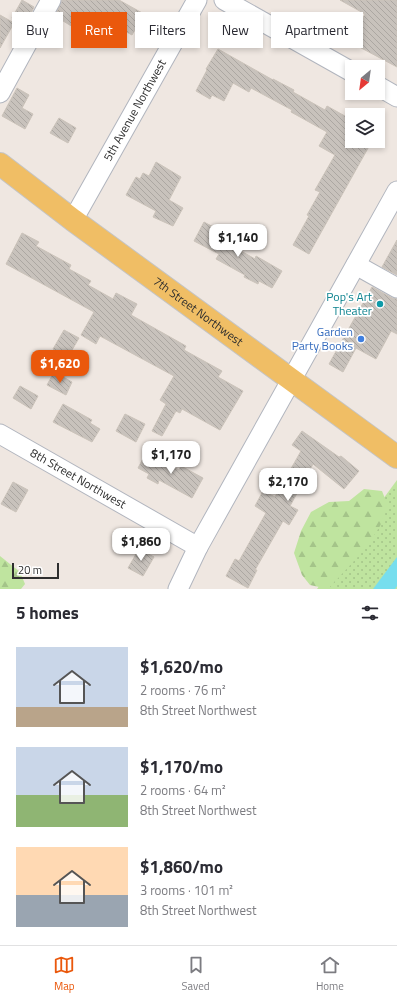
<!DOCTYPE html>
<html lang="en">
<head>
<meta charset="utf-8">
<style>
  :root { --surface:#fff; --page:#f2f2f3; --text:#2b2b33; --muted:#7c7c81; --line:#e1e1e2; --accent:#ea580c }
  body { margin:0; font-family:"Titillium Web",sans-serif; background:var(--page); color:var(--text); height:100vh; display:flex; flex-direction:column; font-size:15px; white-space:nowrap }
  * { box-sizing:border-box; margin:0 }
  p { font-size:13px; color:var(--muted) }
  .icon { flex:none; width:22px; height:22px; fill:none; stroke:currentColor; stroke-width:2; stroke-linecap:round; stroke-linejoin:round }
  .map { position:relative; height:589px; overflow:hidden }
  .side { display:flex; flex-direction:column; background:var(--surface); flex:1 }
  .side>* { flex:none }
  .guide { position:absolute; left:12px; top:12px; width:373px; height:36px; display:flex; gap:8px }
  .needle { width:26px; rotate:209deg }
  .tools { position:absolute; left:345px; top:60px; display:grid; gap:8px }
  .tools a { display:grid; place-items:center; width:40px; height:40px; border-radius:0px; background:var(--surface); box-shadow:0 2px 6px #0003; font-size:20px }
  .scale { position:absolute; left:12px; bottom:10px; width:47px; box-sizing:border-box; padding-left:4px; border:2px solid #2e2e2e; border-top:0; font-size:11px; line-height:14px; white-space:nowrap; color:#2e2e2e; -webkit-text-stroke:3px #fff; paint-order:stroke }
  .price { position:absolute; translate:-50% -34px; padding:0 9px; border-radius:8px; background:#fff; color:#222; font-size:13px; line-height:26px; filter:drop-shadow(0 1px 2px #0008) }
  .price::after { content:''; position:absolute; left:50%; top:24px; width:12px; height:9px; margin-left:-6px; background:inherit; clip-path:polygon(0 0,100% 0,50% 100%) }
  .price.selected { background:var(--accent); color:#fff }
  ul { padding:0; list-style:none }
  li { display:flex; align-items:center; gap:12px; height:100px; padding:0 16px }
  li span { display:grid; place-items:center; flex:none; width:112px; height:80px; border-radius:0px; color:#555 }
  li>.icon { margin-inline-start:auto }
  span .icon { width:48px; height:48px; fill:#fffc; stroke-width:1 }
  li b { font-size:17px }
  h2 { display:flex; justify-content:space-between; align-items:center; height:48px; padding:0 16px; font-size:17px }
  .tag { padding:0 14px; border-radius:0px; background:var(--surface); box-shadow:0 2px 6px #0003; font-size:14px; line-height:36px }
  .tag.selected { background:var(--accent); color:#fff }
  .menu { display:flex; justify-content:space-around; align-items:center; height:56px; border-top:1px solid var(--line); background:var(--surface); font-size:11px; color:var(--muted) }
  .menu a { display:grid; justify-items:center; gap:2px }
  .menu .selected { color:var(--accent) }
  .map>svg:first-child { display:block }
  .green { fill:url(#green-dots) }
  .forest { fill:url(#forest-firs) }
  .water { fill:#77deee }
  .building { fill:url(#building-back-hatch); stroke:#cbc3ba }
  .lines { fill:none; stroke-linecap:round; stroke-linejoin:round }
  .minor-casing { stroke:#b1b5be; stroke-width:21 }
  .major-casing { stroke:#c4c4c4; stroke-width:24 }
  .minor { stroke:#fff; stroke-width:19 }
  .major { stroke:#f0be65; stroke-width:22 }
  .culture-dot { fill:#0f9aa8; stroke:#fff; stroke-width:1.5 }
  .shop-dot { fill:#3f7fe0; stroke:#fff; stroke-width:1.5 }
  .labels { text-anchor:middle; stroke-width:3.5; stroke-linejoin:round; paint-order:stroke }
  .street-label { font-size:12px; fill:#2e2e2e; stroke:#fff }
  .culture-label { font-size:12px; fill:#0d838f; stroke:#fff; text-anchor:end }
  .shop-label { font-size:12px; fill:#366cbe; stroke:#fff; text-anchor:end }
</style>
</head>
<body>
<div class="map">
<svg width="397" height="589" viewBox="0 0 397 589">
  <defs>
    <pattern id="green-dots" width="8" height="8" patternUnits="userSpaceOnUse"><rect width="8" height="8" fill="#bfe49f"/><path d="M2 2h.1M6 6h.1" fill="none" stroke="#a4c489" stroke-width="1.8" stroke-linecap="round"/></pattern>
    <pattern id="forest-firs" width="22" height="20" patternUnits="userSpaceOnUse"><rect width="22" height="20" fill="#bfe49f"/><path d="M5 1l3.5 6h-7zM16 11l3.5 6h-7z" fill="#a4c489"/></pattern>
    <pattern id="building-back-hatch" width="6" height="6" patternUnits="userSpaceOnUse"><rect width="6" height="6" fill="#c8c2bc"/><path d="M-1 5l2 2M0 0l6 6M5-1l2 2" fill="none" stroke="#aca7a2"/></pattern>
  </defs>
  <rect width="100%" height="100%" fill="#efe7e1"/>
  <path class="green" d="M397,480V589H317Z"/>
  <path class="forest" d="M364,489L382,491L388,506L380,526L366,548L328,589L310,585L302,575L294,553L301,531L311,512L329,502L349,501Z
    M0,556L20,572L25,584L21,589H0Z"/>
  <path class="water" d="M397,557V586L395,589H373Z"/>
  <path class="building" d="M22,0L34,7L25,25L12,18Z
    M62,0H119L144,14L132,35L97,16L86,35L55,16Z
    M340,0H397V67L350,42L365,14Z
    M0,15L14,23L0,48Z
    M218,49L273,80V79L294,90L293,92L325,110L327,106L352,120V141H372L309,254L293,245L309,216L307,215L320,192L315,190L335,155L319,146L327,132L291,112L292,110L251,88L249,92L233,83L224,101L212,95L210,99L196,91L207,70L206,69Z
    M17,88L29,95L22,108L33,114L25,129L2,116Z
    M59,118L76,128L68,143L50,133Z
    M156,162L181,177L169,200L183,208L173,226L153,217L156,211L126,195L136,177L140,179L143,173L149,176Z
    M204,222L217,229L213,235L255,259L256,256L282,271L272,288L259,281L258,284L244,277L245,275L216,259L219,254L194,241Z
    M22,233L39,242L36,246L71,265L69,269L91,281L88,285L113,299L116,293L137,304L131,315L186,346L184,350L222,371L218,377L243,391L220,430L182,409L180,413L176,411L162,436L152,431L166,404L160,400L174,376L100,336L96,344L81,335L94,312L6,264Z
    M397,240V275L382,267Z
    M372,287L392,298L397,299V334L391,331L376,359L356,348L343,372L329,364Z
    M64,330L79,338L68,357L53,349Z
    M54,372L72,382L66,395L47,385Z
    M20,386L38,396L31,409L13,398Z
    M63,404L92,420L90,423L100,429L92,442L53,422Z
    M125,414L145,424L136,442L116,431Z
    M302,431L339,457L341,456L359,471L344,489L313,464L290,506L298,510L289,525L283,521L255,570H257L248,588L226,576L235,559L239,561L266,513L255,506L263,491L275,497L301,451L292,445Z
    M146,453L179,470L181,466L203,478L192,498L159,480L158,484L147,478L149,474L138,468Z
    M13,482L28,490L16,512L1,504Z
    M139,549L154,557L143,576L128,568Z"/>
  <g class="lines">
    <g class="minor-casing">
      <g id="minor">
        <path d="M224,0L352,72"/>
        <path d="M378,86L397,97"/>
        <path d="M0,93L51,0"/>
        <path id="s1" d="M73,220L197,0"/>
        <path d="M356,265L397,288"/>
        <path id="s2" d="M0,434L198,547"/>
        <path d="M178,589L198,547L397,191"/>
      </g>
    </g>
    <g class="major-casing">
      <g id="major">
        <path id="s3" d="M0,164L73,220L397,457"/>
      </g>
    </g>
    <use href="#minor" class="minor"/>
    <use href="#major" class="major"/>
  </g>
  <circle class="culture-dot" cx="380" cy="304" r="4"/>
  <circle class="shop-dot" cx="361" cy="339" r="4"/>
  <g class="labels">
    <g class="street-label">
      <text dy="4" stroke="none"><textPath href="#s1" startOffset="126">5th Avenue Northwest</textPath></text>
      <text dy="4" stroke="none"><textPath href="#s3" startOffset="247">7th Street Northwest</textPath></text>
      <text dy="4" stroke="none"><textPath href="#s2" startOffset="90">8th Street Northwest</textPath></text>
    </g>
    <g class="culture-label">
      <text x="372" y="301">Pop's Art<tspan x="372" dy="14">Theater</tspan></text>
    </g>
    <g class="shop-label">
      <text x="353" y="336">Garden<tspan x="353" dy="14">Party Books</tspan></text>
    </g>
  </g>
</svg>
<div class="tools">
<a><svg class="needle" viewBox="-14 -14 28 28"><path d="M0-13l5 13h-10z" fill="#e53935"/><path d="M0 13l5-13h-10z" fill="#7c7c81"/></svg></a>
<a><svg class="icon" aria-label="layers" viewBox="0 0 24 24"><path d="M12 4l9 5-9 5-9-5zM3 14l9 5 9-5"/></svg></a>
</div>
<div class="scale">20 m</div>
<b class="price" style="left:238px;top:258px">$1,140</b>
<b class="price selected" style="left:60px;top:384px">$1,620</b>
<b class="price" style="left:171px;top:475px">$1,170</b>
<b class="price" style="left:288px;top:502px">$2,170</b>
<b class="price" style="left:141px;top:562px">$1,860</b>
<div class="guide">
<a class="tag">Buy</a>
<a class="tag selected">Rent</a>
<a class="tag">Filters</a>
<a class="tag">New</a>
<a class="tag">Apartment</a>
</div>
</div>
<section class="side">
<h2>5 homes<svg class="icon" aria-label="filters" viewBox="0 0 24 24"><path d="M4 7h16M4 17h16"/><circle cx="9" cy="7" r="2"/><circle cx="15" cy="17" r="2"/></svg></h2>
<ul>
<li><span style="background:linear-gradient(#c9d6e8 75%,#b9a48a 0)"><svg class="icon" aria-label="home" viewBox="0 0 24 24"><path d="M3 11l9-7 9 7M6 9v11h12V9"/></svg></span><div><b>$1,620/mo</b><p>2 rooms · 76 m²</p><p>8th Street Northwest</p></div></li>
<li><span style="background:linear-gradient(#c9d6e8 60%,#8fb573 0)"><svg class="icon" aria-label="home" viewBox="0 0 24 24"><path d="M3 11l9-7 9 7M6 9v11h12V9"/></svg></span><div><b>$1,170/mo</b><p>2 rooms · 64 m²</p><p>8th Street Northwest</p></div></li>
<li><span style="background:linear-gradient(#ffd9b3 60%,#9aa5b1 0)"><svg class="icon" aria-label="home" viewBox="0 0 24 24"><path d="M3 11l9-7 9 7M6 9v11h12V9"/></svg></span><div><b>$1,860/mo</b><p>3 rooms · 101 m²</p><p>8th Street Northwest</p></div></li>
</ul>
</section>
<nav class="menu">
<a class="selected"><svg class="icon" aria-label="map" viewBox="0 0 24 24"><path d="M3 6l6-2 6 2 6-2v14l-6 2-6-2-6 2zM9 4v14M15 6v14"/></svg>Map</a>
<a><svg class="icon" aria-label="saved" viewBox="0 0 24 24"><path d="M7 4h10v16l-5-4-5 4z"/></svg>Saved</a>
<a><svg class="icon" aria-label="home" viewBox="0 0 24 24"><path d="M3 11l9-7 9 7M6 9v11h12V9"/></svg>Home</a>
</nav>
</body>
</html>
